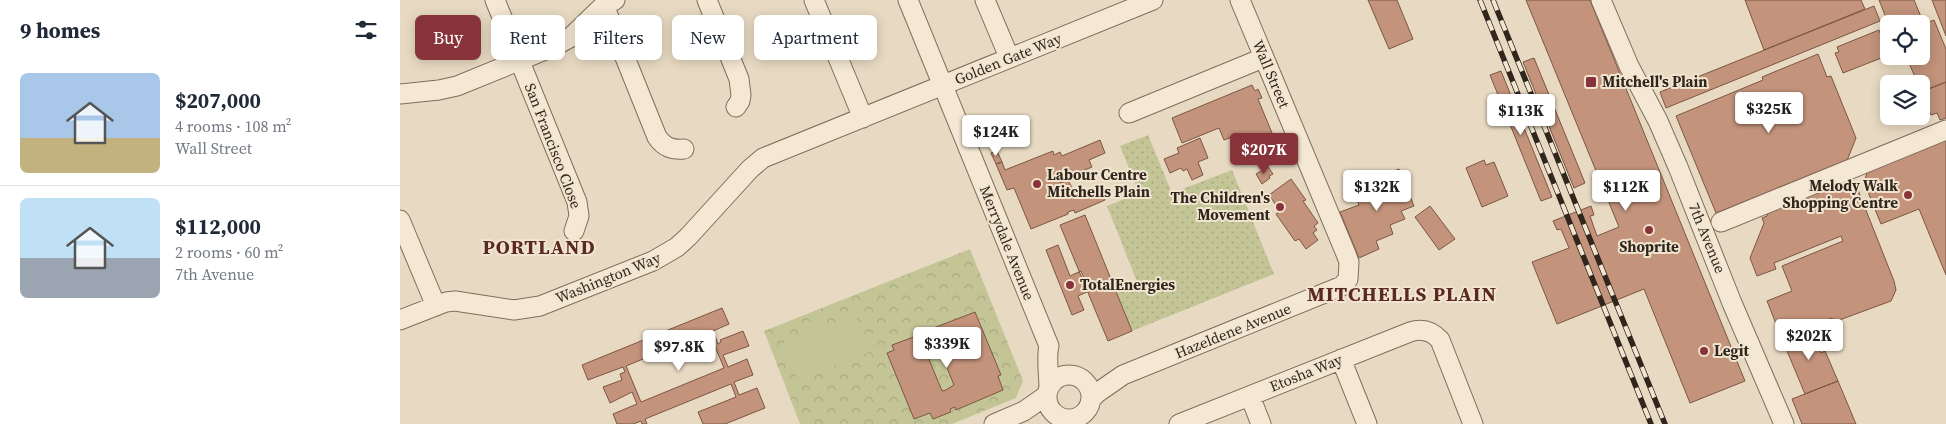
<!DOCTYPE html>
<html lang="en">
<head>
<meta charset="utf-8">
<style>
  :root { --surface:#fff; --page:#f2f2f3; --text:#1f2937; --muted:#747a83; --line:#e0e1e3; --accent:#883239 }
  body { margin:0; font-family:"Source Serif 4",serif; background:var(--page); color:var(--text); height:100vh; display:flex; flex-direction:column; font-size:19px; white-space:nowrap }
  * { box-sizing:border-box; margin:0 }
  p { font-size:16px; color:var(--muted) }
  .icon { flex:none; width:28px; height:28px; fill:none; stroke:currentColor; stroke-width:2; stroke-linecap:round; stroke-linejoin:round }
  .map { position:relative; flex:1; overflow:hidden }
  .details { display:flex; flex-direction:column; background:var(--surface); width:400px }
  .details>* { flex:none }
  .hud { position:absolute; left:15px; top:15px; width:475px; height:45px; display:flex; gap:10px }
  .tools { position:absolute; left:1480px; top:15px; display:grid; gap:10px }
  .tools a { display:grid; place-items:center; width:50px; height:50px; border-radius:8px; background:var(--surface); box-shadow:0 2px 12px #0003; font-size:25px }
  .price { position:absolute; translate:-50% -42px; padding:0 11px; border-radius:5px; background:#fff; color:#222; font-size:16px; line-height:32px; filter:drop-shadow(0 1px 2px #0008) }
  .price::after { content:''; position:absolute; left:50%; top:30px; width:15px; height:11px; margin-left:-8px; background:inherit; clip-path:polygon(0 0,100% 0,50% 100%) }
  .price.current { background:var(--accent); color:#fff }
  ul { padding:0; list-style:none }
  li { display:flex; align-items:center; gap:15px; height:125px; padding:0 20px }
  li+li { border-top:1px solid var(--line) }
  li span { display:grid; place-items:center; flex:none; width:140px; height:100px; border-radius:8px; color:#555 }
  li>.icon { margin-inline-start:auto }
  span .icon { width:60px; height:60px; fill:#fffc; stroke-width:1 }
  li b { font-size:21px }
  h2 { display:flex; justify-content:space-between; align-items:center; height:60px; padding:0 20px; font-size:21px }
  .chip { padding:0 18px; border-radius:8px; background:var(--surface); box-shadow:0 2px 12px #0003; font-size:18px; line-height:45px }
  .chip.current { background:var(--accent); color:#fff }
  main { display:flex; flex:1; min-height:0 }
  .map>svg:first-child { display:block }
  .grass { fill:url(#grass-dots) }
  .forest { fill:url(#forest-crowns) }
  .pitch { fill:#c3c597 }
  .building { fill:#c3937b; stroke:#7c5643; fill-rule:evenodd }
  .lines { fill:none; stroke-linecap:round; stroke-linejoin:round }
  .minor-casing { stroke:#806c5b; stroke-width:21 }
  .minor { stroke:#f4e8d4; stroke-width:19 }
  .rail-casing { stroke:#31261e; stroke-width:5.5 }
  .rail { stroke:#f1e5d0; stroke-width:4; stroke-dasharray:11; stroke-linecap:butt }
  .poi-dot { fill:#883239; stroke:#f1e5d0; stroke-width:2 }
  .labels { text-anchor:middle; stroke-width:4; stroke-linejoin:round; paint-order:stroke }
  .street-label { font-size:15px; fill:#31261e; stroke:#f1e5d0 }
  .poi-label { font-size:15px; font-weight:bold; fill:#31261e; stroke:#f1e5d0; text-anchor:start }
  .district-label { font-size:20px; font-weight:bold; letter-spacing:1px; fill:#592922; stroke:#f1e5d0 }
</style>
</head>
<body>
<main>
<section class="details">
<h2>9 homes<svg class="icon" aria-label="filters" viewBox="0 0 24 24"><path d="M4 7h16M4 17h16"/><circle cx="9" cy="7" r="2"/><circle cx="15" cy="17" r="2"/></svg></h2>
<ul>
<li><span style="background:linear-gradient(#a9c7e8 65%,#c2b280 0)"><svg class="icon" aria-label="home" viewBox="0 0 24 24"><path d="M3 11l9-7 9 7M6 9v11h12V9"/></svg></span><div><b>$207,000</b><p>4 rooms · 108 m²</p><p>Wall Street</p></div></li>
<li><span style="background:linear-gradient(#bfe0f5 60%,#9aa5b1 0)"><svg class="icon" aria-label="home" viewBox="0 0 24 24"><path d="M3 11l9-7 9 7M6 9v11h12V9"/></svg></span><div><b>$112,000</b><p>2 rooms · 60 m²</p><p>7th Avenue</p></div></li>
</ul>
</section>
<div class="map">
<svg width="1546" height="424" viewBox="0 0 1546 424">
  <defs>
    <pattern id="grass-dots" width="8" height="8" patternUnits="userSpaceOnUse" patternTransform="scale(1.25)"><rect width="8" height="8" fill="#c3c597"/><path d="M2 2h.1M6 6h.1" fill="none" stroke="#a8a982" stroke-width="1.8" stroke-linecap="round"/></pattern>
    <pattern id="forest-crowns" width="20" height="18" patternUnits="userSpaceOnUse" patternTransform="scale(1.25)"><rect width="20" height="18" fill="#c3c597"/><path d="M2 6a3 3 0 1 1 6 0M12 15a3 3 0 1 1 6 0" fill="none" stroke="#a8a982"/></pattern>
  </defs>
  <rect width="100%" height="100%" fill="#e8dac2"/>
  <path class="grass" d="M748,135L772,193L832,170L874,274L732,331L717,293L738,284L707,206L739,193L720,146Z"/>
  <path class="forest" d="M570,249L623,381L616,398L552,424H400L364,331Z"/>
  <path class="pitch" d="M455,314L470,352L398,381L383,343Z"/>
  <path class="building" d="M968,0H997L1013,39L989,49Z
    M1126,0H1190L1345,381L1290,403L1244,289L1157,324L1132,262L1169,248L1161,229L1157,230L1153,221L1191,206L1194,215L1190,216L1197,236L1219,227Z
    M1345,0H1461L1465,9L1364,50Z
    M1479,0H1514L1522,19L1511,24L1489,25Z
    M1532,0H1546V36Z
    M1474,6L1480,21L1266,108L1260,92Z
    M1534,20L1546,49V82L1521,92V84H1518L1506,56H1521V25Z
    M1479,30L1481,35L1485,33L1489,41V55L1443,73L1435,53L1439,52L1437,47Z
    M1418,54L1427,77L1431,76L1456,138L1444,168L1422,177L1420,171L1316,213L1276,116L1363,80L1362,77Z
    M1134,58L1185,183L1174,188L1123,62Z
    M1101,71L1152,197L1141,201L1090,75Z
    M1546,82V118L1540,120L1537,113L1531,115L1521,92Z
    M852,85L855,91L858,89L862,98L858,99L872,133L842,145L838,135L824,140L819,128L782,143L772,118Z
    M1546,136V275L1519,209L1481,224L1464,182L1469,167Z
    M800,138L808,158L798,162L803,175L792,180L787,169L783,171L781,168L770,173L764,159L779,153L777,148Z
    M700,140L705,153L689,160L692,167L660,180L661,183L668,180L674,192L666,195L668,198L699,186L705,200L675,213L674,210L668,212V214L631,229L614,188L607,190L596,164L602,162L605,170L653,151L654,155L660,152L662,156Z
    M597,151L602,162L596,164L591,153Z
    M1084,160L1086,165L1094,162L1108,196L1082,207L1066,168Z
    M868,167L873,174L869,176L870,178L862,184L856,174Z
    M999,169L1014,206L1001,211L1005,219L990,225L993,234L976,241L979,249L959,258L940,212L959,205L956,196L973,190L969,181Z
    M891,179L906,200L903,201L918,223L914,226L917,230L913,233L918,240L906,249L899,239L895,241L876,214L880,211L869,195Z
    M1443,185L1458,190L1494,281L1496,290L1491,301L1434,322L1432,318L1423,322L1424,327L1412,332L1410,327L1382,339L1367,301L1392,291L1382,266L1443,241L1441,236L1374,263L1376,269L1357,276L1350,258L1364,223L1362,218L1367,216L1370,207L1422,186L1425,192Z
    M1030,206L1055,239L1039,250L1015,217Z
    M685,215L732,331L708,341L660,225Z
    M658,245L670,276L681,271L689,291L678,296L684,310L672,315L646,250Z
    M322,308L329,324L313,331L318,344L321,342L320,340L343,331L349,346L323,355L328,367L347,359L353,375L334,382L339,395L357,388L365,408L325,424H303L298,412L336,397L331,384L245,419L247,424H242L241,421L233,424H217L213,414L237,404L232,392L210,403L203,387L222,380L220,374L225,372L223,367L188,380L182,365ZM309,332L324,368L241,402L226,366Z
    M575,312L601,375L598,376L603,390L556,410L555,407L550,409L551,412L533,419L530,413L514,419L487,353L494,350L492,345L519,335L542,391L546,390L554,385L531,329Z
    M1410,327L1421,353L1425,351L1438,381L1405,394L1382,339Z
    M1438,381L1456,424H1402L1392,399Z"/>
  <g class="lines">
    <g class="minor-casing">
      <path id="minor" d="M95,0L177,202L179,216L174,231
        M307,0L339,79L341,95L340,101L336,107
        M414,0L463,118
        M508,0L649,346C646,356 649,377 649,388
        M585,0L609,57
        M1201,0L1229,66L1258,121L1278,167L1332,303L1384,424
        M204,5L257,137C264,147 271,150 284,149
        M0,94L39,90L57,86L155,46L171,37L204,5L215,0
        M729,113L863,58
        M0,220L36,306
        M1321,222L1546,130
        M0,320L46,302L55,301L114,310L140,306L253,261L277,247L288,237L350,169L363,158L753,0
        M941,359L967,424
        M647 397a22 22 0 1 1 44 0a22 22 0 1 1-44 0Z
        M850,396L861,424
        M691,399L697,393L723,375L942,286L948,279L949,262L946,254L840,0
        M594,424L624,411L647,395
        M779,424L1010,332C1022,328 1032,331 1040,340L1073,424"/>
    </g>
    <use href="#minor" class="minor"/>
    <g class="rail-casing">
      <path id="rail" d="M1080,0L1251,424
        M1093,0L1265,424"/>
    </g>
    <use href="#rail" class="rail"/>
  </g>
  <g class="poi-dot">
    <rect x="1185" y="76" width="12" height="12" rx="2.5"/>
    <circle cx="637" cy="184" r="5"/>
    <circle cx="1508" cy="195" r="5"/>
    <circle cx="880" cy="207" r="5"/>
    <circle cx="1249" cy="230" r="5"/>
    <circle cx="670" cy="285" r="5"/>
    <circle cx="1304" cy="351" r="5"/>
  </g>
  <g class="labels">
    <g class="street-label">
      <text transform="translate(608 59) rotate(-22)" y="5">Golden Gate Way</text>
      <text transform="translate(871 74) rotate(67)" y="5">Wall Street</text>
      <text transform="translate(153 146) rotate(69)" y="5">San Francisco Close</text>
      <text transform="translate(1307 238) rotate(68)" y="5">7th Avenue</text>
      <text transform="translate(607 243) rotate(68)" y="5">Merrydale Avenue</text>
      <text transform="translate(208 278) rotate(-22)" y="5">Washington Way</text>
      <text transform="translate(833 331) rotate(-22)" y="5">Hazeldene Avenue</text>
      <text transform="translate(906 373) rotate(-22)" y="5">Etosha Way</text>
    </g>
    <g class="poi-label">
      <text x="1202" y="87">Mitchell's Plain</text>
      <text x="647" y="180">Labour Centre<tspan x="647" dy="17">Mitchells Plain</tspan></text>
      <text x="1498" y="191" text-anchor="end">Melody Walk<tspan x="1498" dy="17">Shopping Centre</tspan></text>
      <text x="870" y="203" text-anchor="end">The Children's<tspan x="870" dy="17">Movement</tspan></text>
      <text x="1249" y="252" text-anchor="middle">Shoprite</text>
      <text x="680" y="290">TotalEnergies</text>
      <text x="1314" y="356">Legit</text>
    </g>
    <g class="district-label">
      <text x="139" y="254">PORTLAND</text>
      <text x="1002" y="301">MITCHELLS PLAIN</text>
    </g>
  </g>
</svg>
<div class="tools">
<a><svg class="icon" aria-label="locate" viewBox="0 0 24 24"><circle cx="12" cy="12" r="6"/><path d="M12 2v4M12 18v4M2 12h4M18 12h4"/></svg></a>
<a><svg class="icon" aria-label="layers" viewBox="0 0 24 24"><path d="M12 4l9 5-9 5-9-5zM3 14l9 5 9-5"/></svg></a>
</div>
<b class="price" style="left:1369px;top:134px">$325K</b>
<b class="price" style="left:1121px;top:136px">$113K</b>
<b class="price" style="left:596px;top:157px">$124K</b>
<b class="price current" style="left:864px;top:175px">$207K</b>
<b class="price" style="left:977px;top:212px">$132K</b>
<b class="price" style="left:1226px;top:212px">$112K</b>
<b class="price" style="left:1409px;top:361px">$202K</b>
<b class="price" style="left:547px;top:369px">$339K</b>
<b class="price" style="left:279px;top:372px">$97.8K</b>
<div class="hud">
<a class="chip current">Buy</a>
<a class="chip">Rent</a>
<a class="chip">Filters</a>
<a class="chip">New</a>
<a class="chip">Apartment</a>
</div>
</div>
</main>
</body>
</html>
